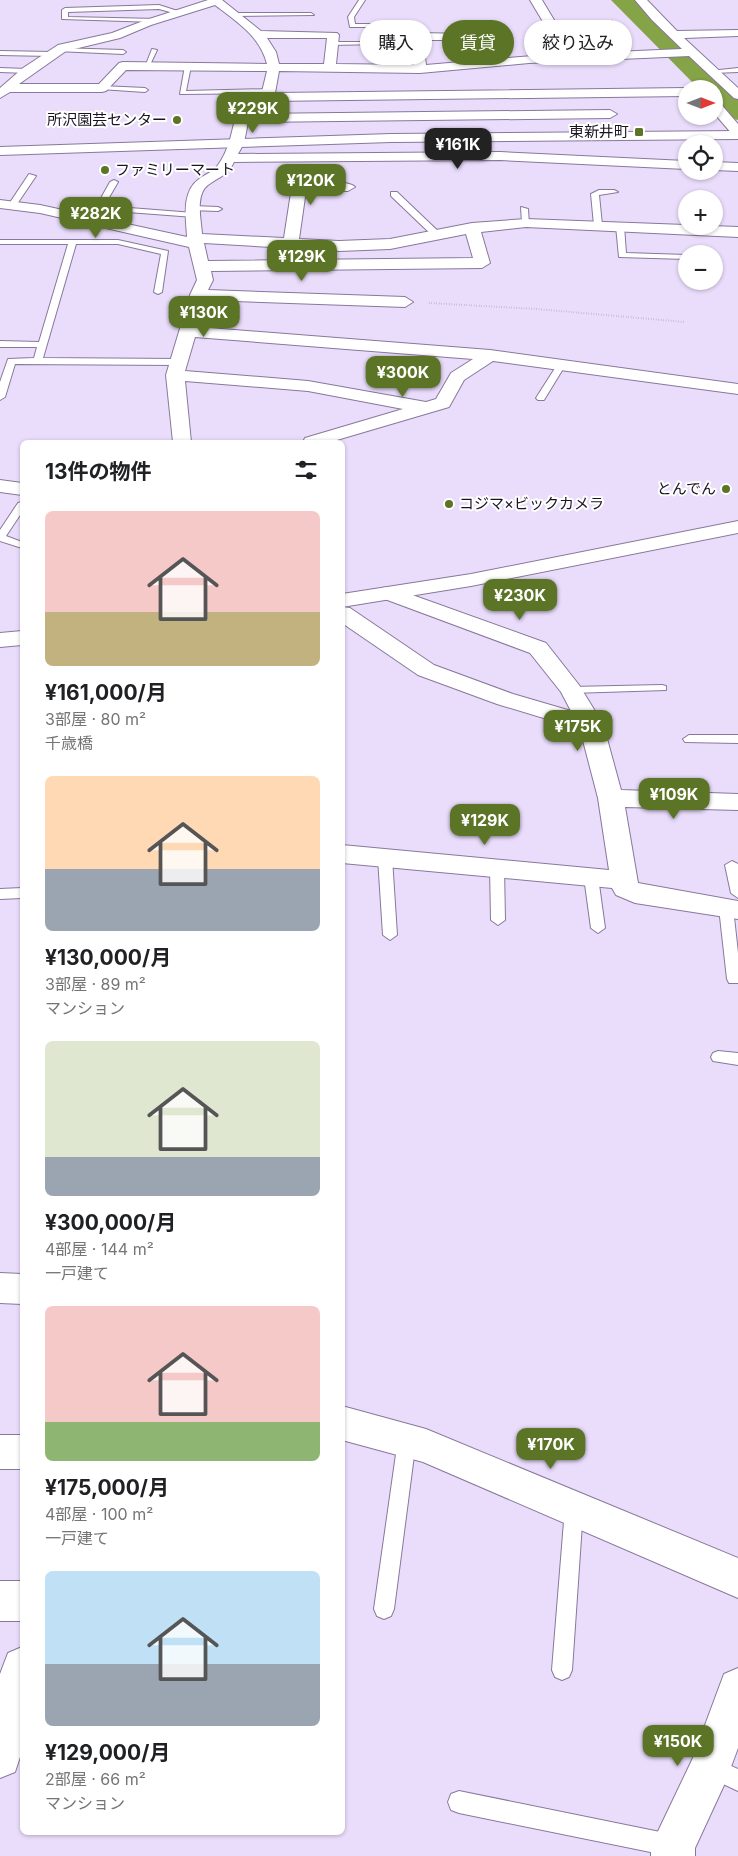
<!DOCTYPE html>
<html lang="ja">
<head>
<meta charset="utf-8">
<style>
  :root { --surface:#fff; --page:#f6f6f6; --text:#202124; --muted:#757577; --accent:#5c7426 }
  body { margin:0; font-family:Inter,"Noto Sans JP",sans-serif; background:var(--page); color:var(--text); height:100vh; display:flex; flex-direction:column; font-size:19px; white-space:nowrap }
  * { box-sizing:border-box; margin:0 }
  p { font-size:16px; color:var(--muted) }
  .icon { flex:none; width:28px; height:28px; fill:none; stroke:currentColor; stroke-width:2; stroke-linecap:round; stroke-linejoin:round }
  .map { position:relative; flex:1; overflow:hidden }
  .side { position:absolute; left:20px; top:440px; width:325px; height:1395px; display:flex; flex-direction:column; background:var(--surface); border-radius:8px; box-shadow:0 1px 4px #0004 }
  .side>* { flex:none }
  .top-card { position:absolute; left:360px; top:20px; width:302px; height:45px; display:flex; gap:10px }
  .needle { width:32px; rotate:90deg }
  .buttons { position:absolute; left:678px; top:80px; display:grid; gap:10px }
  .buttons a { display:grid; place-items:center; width:45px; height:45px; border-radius:50%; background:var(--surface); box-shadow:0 1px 4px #0004; font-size:25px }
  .price { position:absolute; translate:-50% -42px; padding:0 11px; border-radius:10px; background:var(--accent); color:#fff; font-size:16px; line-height:32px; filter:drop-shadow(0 1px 2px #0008) }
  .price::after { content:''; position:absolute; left:50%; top:30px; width:15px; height:11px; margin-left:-8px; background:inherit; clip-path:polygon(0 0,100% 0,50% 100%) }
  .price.current { background:#222; color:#fff }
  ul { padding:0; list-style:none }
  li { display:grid; align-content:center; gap:10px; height:265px; padding:0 25px }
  li span { display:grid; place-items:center; height:155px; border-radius:8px; color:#555 }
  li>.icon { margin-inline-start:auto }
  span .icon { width:90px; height:90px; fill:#fffc; stroke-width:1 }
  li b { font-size:21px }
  h2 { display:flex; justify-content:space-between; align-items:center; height:60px; padding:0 25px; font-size:21px }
  .tag { padding:0 18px; border-radius:22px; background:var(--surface); box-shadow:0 1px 4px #0004; font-size:18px; line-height:45px }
  .tag.current { background:var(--accent); color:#fff }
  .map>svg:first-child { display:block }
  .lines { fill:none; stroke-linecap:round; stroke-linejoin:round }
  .river { fill:#85a347; fill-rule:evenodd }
  .service-casing { stroke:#88789b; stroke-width:2 }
  .minor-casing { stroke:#88789b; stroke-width:2 }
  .tertiary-casing { stroke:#88789b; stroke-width:2 }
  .path { stroke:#aba0ba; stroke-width:2; stroke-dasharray:0.5 2; stroke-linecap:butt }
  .service { fill:#fff; fill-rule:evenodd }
  .minor { fill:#fff; fill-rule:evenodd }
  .tertiary { fill:#fff; fill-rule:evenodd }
  .poi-dot { fill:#5c7426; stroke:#fff; stroke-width:2 }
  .labels { text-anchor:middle; stroke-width:4; stroke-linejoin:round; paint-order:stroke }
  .far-poi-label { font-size:15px; fill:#1a1421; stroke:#fff; text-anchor:end }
</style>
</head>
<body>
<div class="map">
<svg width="738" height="1856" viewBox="0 0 738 1856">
  <rect width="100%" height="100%" fill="#eaddfc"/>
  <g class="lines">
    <path class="river" d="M611,0H637L738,97V120L728,118L714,104V89H699Z"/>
    <g class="service-casing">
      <path id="service" d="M359,0H365L354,17L355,24H395L397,27H350L348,17Z
        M159,5L184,13L181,15L159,9L68,12V17L158,19L156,22L62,19V10L65,8Z
        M236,13H311L314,15L234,16Z
        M612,21L610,24L551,27L548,25Z
        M332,42H380L383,44L330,45Z
        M58,48L123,50L126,52L123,54L56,51Z
        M152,49L157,50L149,67H145Z
        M0,51L51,52L54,54L51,56L0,55Z
        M188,64L191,66L186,91L270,89L273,91L270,93L180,94L185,66Z
        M0,68L27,69L30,71L27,73L0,72Z
        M738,68V72L713,73L710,71Z
        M102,86L145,88L148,90L145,92L100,89Z
        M29,174L36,176L15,207H9L11,201Z
        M114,180L118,182L104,206L194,213L198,215L194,217L101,210L88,223H82V219L96,207L110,182Z
        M599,190H614L618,192L599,195L602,225L598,227L594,225L591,194Z
        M391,192H397L441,234V238H435L391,196Z
        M193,206L218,207L222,209L218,211L190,210L189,208Z
        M521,207L528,209L529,225L522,223Z
        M620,224L624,226L626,253L686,255V259L619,257L616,226Z
        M0,240H118L168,251L162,292L158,294L154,292L161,254L118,244H76L43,358L178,359L182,362L178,365L15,364L5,397L0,400V382L8,359L34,358L37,347H0V341L39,342L68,244H0Z
        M559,362L566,364L544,400H538L536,398Z
        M22,502V512L6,536L22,542V548L0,541V530L18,503Z
        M662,685L666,686V690L571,693L565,690L571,687Z
        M689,735H738V743L685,742L683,739Z
        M385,854L392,858L397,935L390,940L383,935L378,858Z
        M732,861L738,864V898L731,893L725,865Z
        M497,864L504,868L505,920L498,925L491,920L490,868Z
        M591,872L598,877L605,928L598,933L591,928L584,877Z
        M22,888V898L0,899V889Z
        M726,903L733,908L738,953V983H729L727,979L719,908Z
        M718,1051L738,1053V1065L713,1061L711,1057L713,1053Z
        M407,1431L413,1434L416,1440L394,1609L391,1616L384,1619L377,1616L374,1609L398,1440L401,1434Z
        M574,1500L581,1503L583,1509L572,1670L569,1677L562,1680L555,1677L552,1670L565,1509L567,1503Z
        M711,1757L738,1769V1791L704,1775L700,1768L704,1761Z
        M459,1791L670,1834L678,1837L681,1845L678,1853L670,1856L459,1813L451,1810L448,1802L451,1794Z"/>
    </g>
    <g class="minor-casing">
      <path id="minor" d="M208,0H222L261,31L337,33L339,35L336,64L414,65L411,37L417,33L472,34L483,60L557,54L545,25L530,0H542L557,25L569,54L682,49L652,20L635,0H647L677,31L738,30V36L684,38L738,88V99L734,98L689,56L529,63L420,73L279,71L275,93L686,88L688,89H686V96L270,101L251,114L610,110L617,114L610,118L248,122L244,143L238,154L500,152L686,161V169L500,160L234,162C228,175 219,177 208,185C195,195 201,219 202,234L284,238L292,186C297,179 350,180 355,187L348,191L306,190L299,239L339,241L390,239L472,223L526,219L738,227V237L526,227L481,232L490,263L482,268L211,271L213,280L208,290L405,297L413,302L405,307L205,300L197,327L490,350L738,384V394L493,361L464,380L449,407L330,442H303L305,438L403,409L308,391L185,381L191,442H173L166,375L190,295L197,280L189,247L40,213L0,208V200L40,205L187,237C186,218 181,192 199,179C205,174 214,172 218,165C229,150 232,132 236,114L261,96L267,71L126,70L106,91L102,92H10L0,98V88L23,68L58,45L112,33L143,21ZM215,5C237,22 260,36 267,64L123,62L119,63L99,84H19L66,51L120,38L151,25ZM267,38H327L324,64H279L276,52ZM423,40H464L472,61L426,65ZM466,234L473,258L208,261L204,243L339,251L390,249ZM195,337L473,359L451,373L436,399L426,402L308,381L185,371Z
        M714,101L719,102L738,124V136L733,135L714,113Z
        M714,162L738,163V171L714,170Z
        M0,480L22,483V495L0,492Z
        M390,587L546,643L579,685L603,724L621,790L738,794V810L625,807L638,883L738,901V919L635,903L616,895L612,888L342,863V845L609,870L598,798L580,729L497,704L418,675L342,623V607L350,608L434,665L513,694L571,711L561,692L530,653L382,598L379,593L382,588Z
        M0,1273L22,1274V1304L0,1303Z
        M342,1406L426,1429L738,1558V1598L423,1462L342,1440Z
        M0,1435H22V1469H0Z
        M0,1581H22V1621H0Z
        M22,1647V1751L15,1772L0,1778V1674L8,1653Z
        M738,1668V1748L725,1783L695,1848V1856H651V1846L692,1760L724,1674Z"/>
    </g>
    <g class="tertiary-casing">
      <path id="tertiary" d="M738,131V139L391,142L0,155V147L391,134Z
        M738,521V533L471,586L342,607V594L471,574Z
        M22,631V645L0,647V633Z"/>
    </g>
    <path class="path" d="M429,303L537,309L685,322"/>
    <use href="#service" class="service"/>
    <use href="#minor" class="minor"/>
    <use href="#tertiary" class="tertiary"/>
  </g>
  <g class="poi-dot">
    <circle cx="177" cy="120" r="5"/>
    <rect x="634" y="127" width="10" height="10" rx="2.5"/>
    <circle cx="105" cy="170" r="5"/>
    <circle cx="726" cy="489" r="5"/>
    <circle cx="449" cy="504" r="5"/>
  </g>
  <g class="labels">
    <g class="far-poi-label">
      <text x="167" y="125">所沢園芸センター</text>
      <text x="629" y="137">東新井町</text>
      <text x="115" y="175" text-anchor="start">ファミリーマート</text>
      <text x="716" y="494">とんでん</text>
      <text x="459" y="509" text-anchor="start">コジマ×ビックカメラ</text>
    </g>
  </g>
</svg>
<div class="buttons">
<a><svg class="needle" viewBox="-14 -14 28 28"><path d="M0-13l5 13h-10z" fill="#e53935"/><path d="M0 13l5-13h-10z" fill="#757577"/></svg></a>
<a><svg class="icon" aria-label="locate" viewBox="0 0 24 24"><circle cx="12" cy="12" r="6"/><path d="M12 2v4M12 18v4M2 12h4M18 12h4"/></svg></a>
<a>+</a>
<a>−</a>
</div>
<b class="price" style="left:253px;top:134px">¥229K</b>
<b class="price current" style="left:458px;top:170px">¥161K</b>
<b class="price" style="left:311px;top:206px">¥120K</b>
<b class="price" style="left:96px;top:239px">¥282K</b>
<b class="price" style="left:302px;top:282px">¥129K</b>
<b class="price" style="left:204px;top:338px">¥130K</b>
<b class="price" style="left:403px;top:398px">¥300K</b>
<b class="price" style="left:520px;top:621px">¥230K</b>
<b class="price" style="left:578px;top:752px">¥175K</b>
<b class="price" style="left:674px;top:820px">¥109K</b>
<b class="price" style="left:485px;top:846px">¥129K</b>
<b class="price" style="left:551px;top:1470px">¥170K</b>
<b class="price" style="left:678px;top:1767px">¥150K</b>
<div class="top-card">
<a class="tag">購入</a>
<a class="tag current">賃貸</a>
<a class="tag">絞り込み</a>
</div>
<section class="side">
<h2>13件の物件<svg class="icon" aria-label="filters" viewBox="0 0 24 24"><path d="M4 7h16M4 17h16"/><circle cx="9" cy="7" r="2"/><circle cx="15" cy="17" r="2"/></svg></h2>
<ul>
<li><span style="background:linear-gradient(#f6c9c9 65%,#c2b280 0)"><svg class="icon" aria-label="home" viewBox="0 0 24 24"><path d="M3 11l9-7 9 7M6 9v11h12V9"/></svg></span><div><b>¥161,000/月</b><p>3部屋 · 80 m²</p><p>千歳橋</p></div></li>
<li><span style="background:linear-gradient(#ffd9b3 60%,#9aa5b1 0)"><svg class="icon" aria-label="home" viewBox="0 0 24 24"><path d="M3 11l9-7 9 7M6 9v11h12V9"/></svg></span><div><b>¥130,000/月</b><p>3部屋 · 89 m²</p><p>マンション</p></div></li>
<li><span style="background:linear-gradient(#dfe7d0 75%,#9aa5b1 0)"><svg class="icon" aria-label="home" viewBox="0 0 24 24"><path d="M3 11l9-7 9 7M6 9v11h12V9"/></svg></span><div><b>¥300,000/月</b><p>4部屋 · 144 m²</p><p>一戸建て</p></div></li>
<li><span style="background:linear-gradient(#f6c9c9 75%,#8fb573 0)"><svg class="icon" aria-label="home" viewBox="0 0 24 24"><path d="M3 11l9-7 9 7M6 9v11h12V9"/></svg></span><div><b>¥175,000/月</b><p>4部屋 · 100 m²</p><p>一戸建て</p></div></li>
<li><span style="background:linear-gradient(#bfe0f5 60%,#9aa5b1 0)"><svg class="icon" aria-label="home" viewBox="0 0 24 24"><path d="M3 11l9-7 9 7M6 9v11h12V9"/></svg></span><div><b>¥129,000/月</b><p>2部屋 · 66 m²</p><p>マンション</p></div></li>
</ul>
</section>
</div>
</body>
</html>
